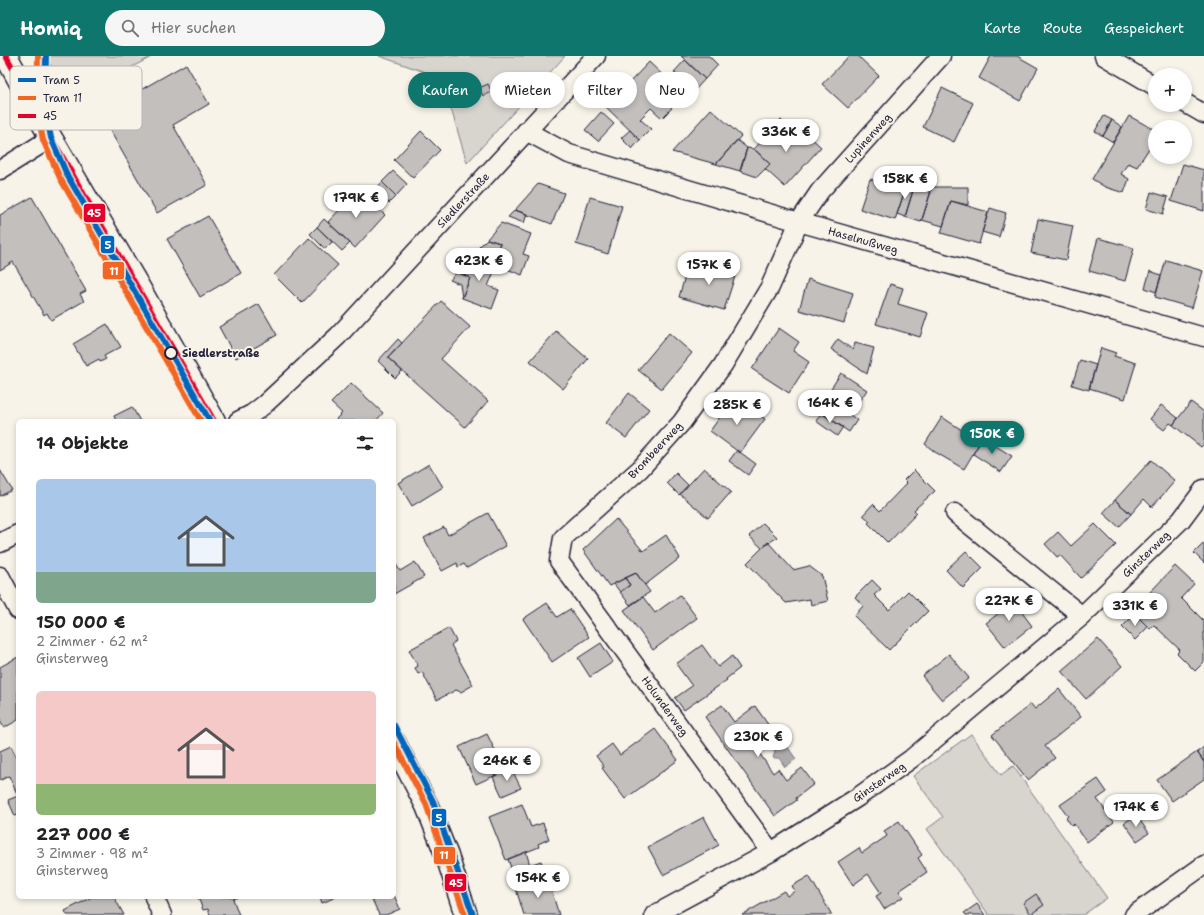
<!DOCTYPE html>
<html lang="de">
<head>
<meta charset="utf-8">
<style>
  :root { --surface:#fff; --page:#f6f6f6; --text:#222; --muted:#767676; --accent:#0f766e }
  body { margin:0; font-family:"Shantell Sans",sans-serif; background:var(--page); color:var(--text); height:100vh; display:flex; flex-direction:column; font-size:15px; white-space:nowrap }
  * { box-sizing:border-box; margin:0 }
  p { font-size:13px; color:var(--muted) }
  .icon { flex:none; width:22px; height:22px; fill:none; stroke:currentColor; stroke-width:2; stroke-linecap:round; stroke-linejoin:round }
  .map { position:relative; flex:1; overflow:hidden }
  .side { position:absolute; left:16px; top:363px; width:380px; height:480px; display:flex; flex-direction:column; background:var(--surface); border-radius:6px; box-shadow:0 2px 6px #0003 }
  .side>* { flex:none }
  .banner { position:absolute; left:408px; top:16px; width:380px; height:36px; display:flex; gap:8px }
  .controls { position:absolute; left:1148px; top:12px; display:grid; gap:8px }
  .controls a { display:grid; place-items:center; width:44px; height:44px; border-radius:50%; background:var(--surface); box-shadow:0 2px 6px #0003; font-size:20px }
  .price { position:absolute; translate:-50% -34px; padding:0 9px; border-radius:14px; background:#fff; color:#222; font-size:13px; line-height:26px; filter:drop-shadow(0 1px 2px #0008) }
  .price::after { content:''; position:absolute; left:50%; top:24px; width:12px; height:9px; margin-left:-6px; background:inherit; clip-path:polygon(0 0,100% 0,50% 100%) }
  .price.active { background:var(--accent); color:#fff }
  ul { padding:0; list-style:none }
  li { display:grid; align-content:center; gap:8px; height:212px; padding:0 20px }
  li span { display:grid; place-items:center; height:124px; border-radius:6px; color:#555 }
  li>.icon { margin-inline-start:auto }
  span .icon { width:72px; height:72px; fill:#fffc; stroke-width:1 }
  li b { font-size:17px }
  h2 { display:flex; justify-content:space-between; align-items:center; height:48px; padding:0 20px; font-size:17px }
  .chip { padding:0 14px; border-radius:18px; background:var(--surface); box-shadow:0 2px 6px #0003; font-size:14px; line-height:36px }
  .chip.active { background:var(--accent); color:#fff }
  header { display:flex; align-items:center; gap:24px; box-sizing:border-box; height:56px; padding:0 20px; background:var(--accent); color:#fff }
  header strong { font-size:19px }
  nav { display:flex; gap:22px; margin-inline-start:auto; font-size:14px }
  .search { width:280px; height:36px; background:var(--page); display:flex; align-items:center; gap:10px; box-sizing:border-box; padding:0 14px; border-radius:22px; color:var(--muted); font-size:15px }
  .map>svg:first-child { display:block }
  .green { fill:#d8d5cf; stroke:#7d7c85 }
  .water { fill:#aeabad; stroke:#76747f }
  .building { fill:#c2bfbd; stroke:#22223b }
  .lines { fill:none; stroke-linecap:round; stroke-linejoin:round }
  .street-casing { stroke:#22223b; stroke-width:21 }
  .secondary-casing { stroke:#22223b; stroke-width:25 }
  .street { stroke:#f7f3e8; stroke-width:18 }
  .secondary { stroke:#f7f3e8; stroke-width:22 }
  .bus-1-casing { stroke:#f7f3e8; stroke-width:9 }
  .bus-1 { stroke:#e4002b; stroke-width:6 }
  .tram-1-casing { stroke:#f7f3e8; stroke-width:9 }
  .tram-2-casing { stroke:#f7f3e8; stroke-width:9 }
  .tram-1 { stroke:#0065bd; stroke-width:6 }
  .tram-2 { stroke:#f26522; stroke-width:6 }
  .stop-dot { fill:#f7f3e8; stroke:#22223b; stroke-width:2 }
  .labels { text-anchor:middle; stroke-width:4; stroke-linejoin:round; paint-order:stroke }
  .street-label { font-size:11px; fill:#22223b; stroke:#f7f3e8 }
  .stop-label { font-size:11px; font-weight:bold; fill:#22223b; stroke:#f7f3e8; text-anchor:start }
  .key { fill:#f7f3e8; stroke:#b7b4b4; stroke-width:1 }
  .key-label { font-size:11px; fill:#22223b }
  .line-badge { stroke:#f7f3e8; stroke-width:1.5 }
  .badge-label { font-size:11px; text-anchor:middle; font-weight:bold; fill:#fff }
</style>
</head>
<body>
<header>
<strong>Homiq</strong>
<div class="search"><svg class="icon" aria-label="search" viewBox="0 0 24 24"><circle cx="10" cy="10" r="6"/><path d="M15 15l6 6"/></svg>Hier suchen</div>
<nav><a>Karte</a><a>Route</a><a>Gespeichert</a></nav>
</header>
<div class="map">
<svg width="1204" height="859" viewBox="0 0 1204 859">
  <rect width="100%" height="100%" fill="#f7f3e8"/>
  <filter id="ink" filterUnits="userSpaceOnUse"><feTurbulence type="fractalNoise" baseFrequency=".025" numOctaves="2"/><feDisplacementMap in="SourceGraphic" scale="8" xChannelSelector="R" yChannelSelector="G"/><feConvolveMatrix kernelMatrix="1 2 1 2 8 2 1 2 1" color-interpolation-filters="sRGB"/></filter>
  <g filter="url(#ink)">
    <path class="green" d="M44,0H153L75,41Z
      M379,0H565L467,107L442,22Z
      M971,678L1001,719L1013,710L1107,842L1083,859H989L927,773L943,761L913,720Z"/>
    <path class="water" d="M780,680L796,703L785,711L779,702H773L775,696L769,688Z"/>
    <path class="building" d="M681,0H709L718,9L705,23Z
      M849,0H858L879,20L848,52L822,28Z
      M991,0H1017L1038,12L1020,45L979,22Z
      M685,4L705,23L694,35L674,16Z
      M649,6L673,29L661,41L672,52L662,62L651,52L640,63L651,73L640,84L606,51Z
      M186,8L209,48L173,69L207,129L157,157L100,57Z
      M488,28L492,36L483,40L479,32Z
      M942,32L973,47L954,86L923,71Z
      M711,53L741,80L716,108L672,96Z
      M601,56L614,68L598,85L585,74Z
      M1104,60L1112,64L1103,80L1095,75Z
      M1129,60L1155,74V83L1137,111L1128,107L1121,118L1129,123L1124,137L1105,131L1092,123Z
      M781,64L801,84L807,78L821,91L785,131L765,113L770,108L754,93Z
      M1112,64L1122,71L1113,86L1103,80Z
      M630,74L640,84L632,93L621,82Z
      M421,75L440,94L413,122L394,104Z
      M737,84L747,92L740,115L716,108Z
      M747,92L754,93L770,108L757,121L740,115Z
      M1183,108L1204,114V155L1171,145Z
      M393,115L407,128L396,140L382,126Z
      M870,123L905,134L895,164L860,153Z
      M382,126L396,140L389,147L375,134Z
      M538,128L564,137L552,168L515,154Z
      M893,129L914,131L905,161L897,158L905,134Z
      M914,131L931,136L921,166L905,161Z
      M932,131H968V149L951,145L943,170L922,164Z
      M358,134L385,159L355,192L328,166Z
      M1151,136L1168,141L1163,158L1146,153Z
      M32,141L86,235L80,238L84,245L51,264L47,257L44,259L13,206L0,214V159Z
      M590,141L622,150L608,198L576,188Z
      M951,145L988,156L979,188L941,177Z
      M990,152L1006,157L999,181L982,176Z
      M515,154L527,158L524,167L508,161Z
      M208,160L241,217L200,241L167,183Z
      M324,163L350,187L342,195L317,171Z
      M1038,163L1073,170L1066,204L1031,197Z
      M501,167L531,178L523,198L529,200L522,219L492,207L500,187L487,183Z
      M317,171L332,186L325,193L310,178Z
      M309,182L338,209L302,247L274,219Z
      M1098,182L1134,192L1125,225L1089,215Z
      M487,183L500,187L496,197L479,191Z
      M471,200L497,209L488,230L499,234L492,253L462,242L470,222L457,216Z
      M1166,204L1203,215L1192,252L1155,241Z
      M732,208L737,214L724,254L679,241L688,210L715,219L725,210Z
      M1150,215L1161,219L1156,236L1145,232Z
      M457,216L470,222L462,242L460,228L450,224Z
      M808,223L853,237L844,267L799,254Z
      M890,228L903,232L898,248L928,257L920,281L876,268Z
      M441,245L470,271L441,303L488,345L465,371L388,302Z
      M259,248L277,279L236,302L219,271Z
      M107,268L121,291L104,300L106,303L100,306L99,303L86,310L73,288Z
      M779,272L799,286L793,295L809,306L789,337L752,313Z
      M556,275L588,303L563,333L530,305Z
      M669,277L692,297L662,333L638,314Z
      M398,283L402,287L388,302L402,315L395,322L378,305Z
      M838,283L853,294L855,287L874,292L867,318L831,293Z
      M1101,292L1116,297L1114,300L1136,307L1125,343L1089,332Z
      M1080,304L1096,309L1089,334L1072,329Z
      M841,317L867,334L850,359L857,364L849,376L817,354Z
      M351,327L383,357L376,365H337L336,363L342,357L331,347Z
      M629,337L649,353L626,382L606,367Z
      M1191,346L1204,356V388L1201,391L1173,369Z
      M730,347L741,355L746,348L765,363L740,397L710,375Z
      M1161,349L1178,362L1173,369L1170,367L1164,374L1150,363Z
      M132,351L140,365H116L114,360Z
      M821,357L843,371L837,380L816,365Z
      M942,361L980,386L964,413L935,396L925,388Z
      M981,381L1012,400L1001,416L973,398L980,386L978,385Z
      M737,394L756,408L748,419L729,405Z
      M1151,404L1175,425L1152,451L1144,443L1131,458L1115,444Z
      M429,408L443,431L412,450L398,427Z
      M704,412L731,436L708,462L680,438Z
      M0,414L12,434L0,440Z
      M914,414L935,435L916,452L914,454L917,457L888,487L868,467L870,465L863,459L873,448L880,455L907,427L904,424Z
      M676,417L688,429L679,439L667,427Z
      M1115,444L1131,458L1119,471L1103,457Z
      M488,457L506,490L467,512L464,508L458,511L457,507L442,515L424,482L444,471L448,479Z
      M616,463L643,495L666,479L680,502L645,529L636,517L609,530L583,494Z
      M763,467L777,481L762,492L749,480Z
      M1095,468L1116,489L1081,522L1060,499L1057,501L1045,488L1058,476L1071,490Z
      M768,486L793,514L809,510L822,520L828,545L811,549L810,543L786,547L747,507Z
      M1204,487V507L1194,497Z
      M966,495L983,512L963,532L946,514Z
      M394,505L400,515L415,506L424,521L394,538Z
      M1175,510L1194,528L1181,542L1204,565V606L1195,615L1177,597L1180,594L1154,569L1150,573L1132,555Z
      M636,517L650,536L630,549L620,536L630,529L625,522Z
      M625,522L630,529L620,536L614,528Z
      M872,524L881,533L874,539L889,554L908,535L928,555L889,594L854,560L863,550L855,541Z
      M680,539L697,562L653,594L624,554L643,541L655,557Z
      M1009,539L1032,570L1005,591L986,567L1003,554L998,548Z
      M547,547L557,561L570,553L589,581L552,606L523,563Z
      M1135,558L1148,571L1135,584L1122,571Z
      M449,572L456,585L451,589L473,629L461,636L456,634L437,644L422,616L418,618L415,612L418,610L409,594Z
      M1098,583L1122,610L1086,643L1061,615Z
      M601,587L613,606L590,621L578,602Z
      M702,589L718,611L732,600L740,612L726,623L727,624L684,654L675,642L692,630L676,608Z
      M949,598L969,622L942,644L922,620Z
      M18,601V664L4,672L0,665V611Z
      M1059,633L1081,661L1045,690L1055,702L1028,724L992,679L1031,648L1035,653Z
      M722,649L734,666L755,650L774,677L755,691L773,717L778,713L786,724L802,712L814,728L796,742L797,744L775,760L705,661Z
      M655,673L678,704L625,743L602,712L604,711L596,700L612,688L620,699Z
      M487,678L505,715L476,728L459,691Z
      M11,690L18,704V740L9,720L1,724L0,722V695Z
      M1204,691V706L1197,696Z
      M1197,696L1204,706V723L1172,745L1157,724Z
      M511,712L521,732L502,740L493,721Z
      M1098,723L1107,736L1097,743L1114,766L1087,786L1074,768L1072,770L1066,762L1068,760L1060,749Z
      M18,740V759L15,760L8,744Z
      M522,748L531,771L543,767L549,783L538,788L539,791L506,804L489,761Z
      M1136,759L1149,777L1137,785L1124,767Z
      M704,761L719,789L663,819L648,791Z
      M899,765L922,799L918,802L927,816L899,835L903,841L884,853L876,840L881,837L868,818L853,829L838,806L859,792L862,797L887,780L884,775Z
      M526,796L530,809L512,815L508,803Z
      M541,805L546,821L517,831L512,815Z
      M809,820L832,859H742L784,835L787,840L795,835L792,830Z
      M548,823L559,859H524L516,833Z
      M1036,838L1044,849L1031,858L1023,847Z
      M394,839L400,853L386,859H379L371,841H394Z
      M92,841H114L124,859H67L65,855Z
      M198,841H238L233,843L239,859H210L208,853L203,854Z
      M320,841H336L322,847Z
      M977,848L985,859H966L964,857Z"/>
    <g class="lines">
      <g class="street-casing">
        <path id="street" d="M1104,0L1155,30
          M1185,47L1204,58
          M526,75L569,98L799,166L1204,281
          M0,114L51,82
          M238,365L252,358L265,348L338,280L596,0
          M955,457L1082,560
          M0,487L18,478
          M0,520L18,554
          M771,796L559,505L563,482L640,413L682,366L723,309L770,231L799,166L820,135L941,0
          M154,841L162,859
          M654,859L771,796L858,741L911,703L1082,560L1181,464L1204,433
          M1134,859L1204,809"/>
      </g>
      <g class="secondary-casing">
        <path id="secondary" d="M6,0L51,82L138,230L214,365
          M394,686L427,750L447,800L466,859"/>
      </g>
      <use href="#street" class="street"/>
      <use href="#secondary" class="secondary"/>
      <g class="bus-1-casing">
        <path id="bus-1" d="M6,0C73,123 145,243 214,365
          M394,686L427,750L447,800L466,859"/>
      </g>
      <use href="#bus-1" class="bus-1"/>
      <g class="tram-1-casing">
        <path id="tram-1" d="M46,0L45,51L51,82L67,119L210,365
          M394,669L433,745L473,859"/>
      </g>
      <g class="tram-2-casing">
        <path id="tram-2" d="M38,0L37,53L43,84L60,122L201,365
          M394,687L426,748L465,859"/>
      </g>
      <use href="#tram-1" class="tram-1"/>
      <use href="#tram-2" class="tram-2"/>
    </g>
  </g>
  <circle class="stop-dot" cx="171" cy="297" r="6"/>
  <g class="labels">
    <g class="street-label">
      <text transform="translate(868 82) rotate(-48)" y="4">Lupinenweg</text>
      <text transform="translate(463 144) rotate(-47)" y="4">Siedlerstraße</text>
      <text transform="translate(863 184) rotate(16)" y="4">Haselnußweg</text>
      <text transform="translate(655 394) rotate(-47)" y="4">Brombeerweg</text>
      <text transform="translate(1146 498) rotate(-44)" y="4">Ginsterweg</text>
      <text transform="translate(665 650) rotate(54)" y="4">Holunderweg</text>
      <text transform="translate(879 726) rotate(-35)" y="4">Ginsterweg</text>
    </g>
    <g class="stop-label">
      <text x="182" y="301">Siedlerstraße</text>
    </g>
  </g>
  <rect x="10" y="10" width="132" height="64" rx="6" class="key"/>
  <rect x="18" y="22" width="18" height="4" fill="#0065bd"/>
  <rect x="18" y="40" width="18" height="4" fill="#f26522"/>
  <rect x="18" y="58" width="18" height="4" fill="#e4002b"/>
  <g class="key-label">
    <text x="43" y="28">Tram 5</text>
    <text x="43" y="46">Tram 11</text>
    <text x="43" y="64">45</text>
  </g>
  <g class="line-badge">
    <rect x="83" y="147" width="23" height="20" rx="4" fill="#e4002b"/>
    <rect x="100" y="179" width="15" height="19" rx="4" fill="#0065bd"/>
    <rect x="102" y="205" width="23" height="19" rx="4" fill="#f26522"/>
    <rect x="431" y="752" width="16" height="19" rx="4" fill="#0065bd"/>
    <rect x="433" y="790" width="23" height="19" rx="4" fill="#f26522"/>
    <rect x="444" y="817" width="23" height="19" rx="4" fill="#e4002b"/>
  </g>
  <g class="badge-label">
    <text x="94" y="161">45</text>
    <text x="108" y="193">5</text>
    <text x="114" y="219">11</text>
    <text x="439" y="766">5</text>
    <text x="444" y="803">11</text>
    <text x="456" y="831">45</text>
  </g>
</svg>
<div class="controls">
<a>+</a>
<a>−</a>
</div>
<b class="price" style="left:786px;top:97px">336K €</b>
<b class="price" style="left:905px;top:144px">158K €</b>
<b class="price" style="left:356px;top:163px">179K €</b>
<b class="price" style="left:479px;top:226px">423K €</b>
<b class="price" style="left:709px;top:230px">157K €</b>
<b class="price" style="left:830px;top:368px">164K €</b>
<b class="price" style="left:737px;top:370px">285K €</b>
<b class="price active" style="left:992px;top:399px">150K €</b>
<b class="price" style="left:1009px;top:566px">227K €</b>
<b class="price" style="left:1135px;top:571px">331K €</b>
<b class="price" style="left:758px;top:702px">230K €</b>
<b class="price" style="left:507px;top:726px">246K €</b>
<b class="price" style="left:1136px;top:772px">174K €</b>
<b class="price" style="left:538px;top:843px">154K €</b>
<div class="banner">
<a class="chip active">Kaufen</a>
<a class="chip">Mieten</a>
<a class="chip">Filter</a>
<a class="chip">Neu</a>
</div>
<section class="side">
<h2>14 Objekte<svg class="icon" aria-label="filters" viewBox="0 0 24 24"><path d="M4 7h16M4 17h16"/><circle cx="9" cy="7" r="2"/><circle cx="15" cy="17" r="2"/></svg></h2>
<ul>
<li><span style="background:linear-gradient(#a9c7e8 75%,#7fa58c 0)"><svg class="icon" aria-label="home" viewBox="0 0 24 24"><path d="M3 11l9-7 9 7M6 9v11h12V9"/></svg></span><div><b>150 000 €</b><p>2 Zimmer · 62 m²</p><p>Ginsterweg</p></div></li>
<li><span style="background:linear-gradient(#f6c9c9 75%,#8fb573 0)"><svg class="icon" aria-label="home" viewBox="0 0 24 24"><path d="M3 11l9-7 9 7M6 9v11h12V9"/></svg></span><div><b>227 000 €</b><p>3 Zimmer · 98 m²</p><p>Ginsterweg</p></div></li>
</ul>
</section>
</div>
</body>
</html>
